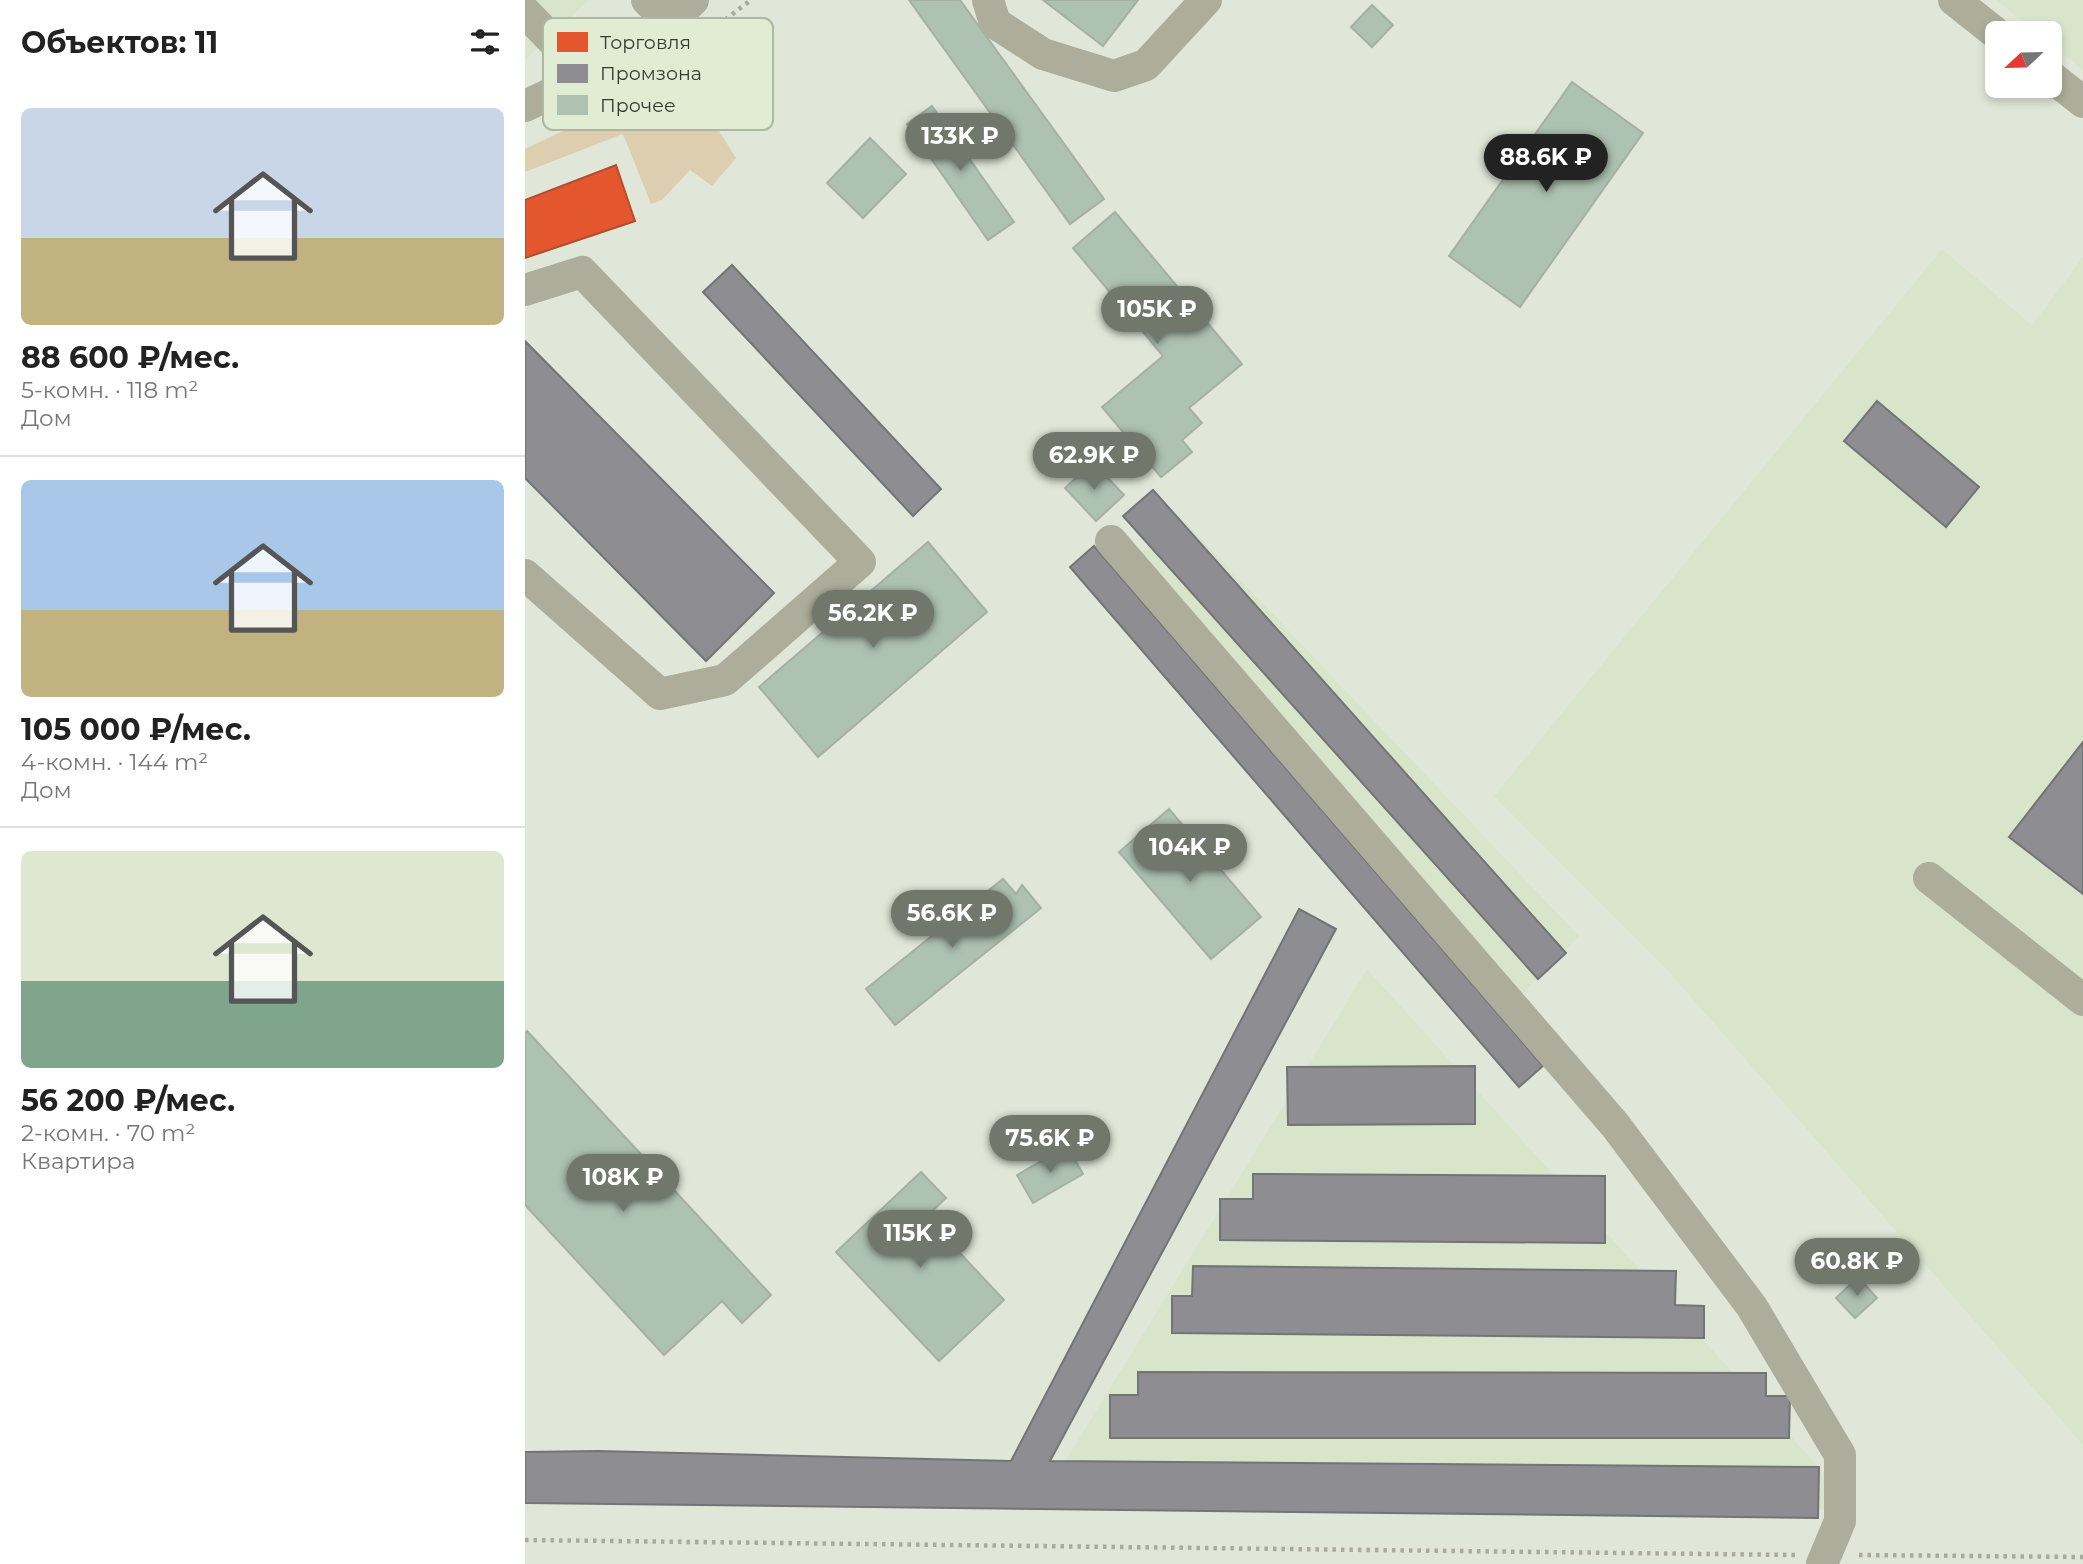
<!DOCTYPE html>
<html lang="ru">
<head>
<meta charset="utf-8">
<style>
  :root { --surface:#fff; --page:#f6f6f6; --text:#222; --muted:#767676; --line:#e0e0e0; --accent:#71776b }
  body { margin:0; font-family:Montserrat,sans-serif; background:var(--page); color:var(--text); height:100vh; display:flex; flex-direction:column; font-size:26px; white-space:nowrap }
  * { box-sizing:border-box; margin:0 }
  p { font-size:23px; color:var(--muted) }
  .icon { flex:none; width:38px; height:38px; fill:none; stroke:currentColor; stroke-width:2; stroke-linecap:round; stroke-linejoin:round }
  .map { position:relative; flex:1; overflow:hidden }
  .details { display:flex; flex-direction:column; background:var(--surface); width:525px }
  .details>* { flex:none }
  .needle { width:46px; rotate:248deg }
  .controls { position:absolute; left:1460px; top:21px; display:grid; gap:14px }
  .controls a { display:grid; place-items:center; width:77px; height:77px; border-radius:10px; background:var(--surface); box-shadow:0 4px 10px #0003; font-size:35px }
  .price { position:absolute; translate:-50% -60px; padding:0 16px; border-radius:24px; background:var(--accent); color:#fff; font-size:23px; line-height:46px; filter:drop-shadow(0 2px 4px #0008) }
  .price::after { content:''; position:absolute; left:50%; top:42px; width:21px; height:16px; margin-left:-10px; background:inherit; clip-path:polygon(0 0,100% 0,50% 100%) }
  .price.selected { background:#222; color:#fff }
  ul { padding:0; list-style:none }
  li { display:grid; align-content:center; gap:14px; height:371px; padding:0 21px }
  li+li { border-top:2px solid var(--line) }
  li span { display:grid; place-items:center; height:217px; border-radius:10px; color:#555 }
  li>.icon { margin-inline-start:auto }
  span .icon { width:126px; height:126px; fill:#fffc; stroke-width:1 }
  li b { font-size:30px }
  h2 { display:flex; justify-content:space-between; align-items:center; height:84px; padding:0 21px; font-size:30px }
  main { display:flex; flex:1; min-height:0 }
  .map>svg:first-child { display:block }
  .built { fill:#d9e5cb }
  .green { fill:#ddceb0 }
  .shops { fill:#e4572e; stroke:#b04e2f; stroke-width:2 }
  .industry { fill:#8d8d92; stroke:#737475; stroke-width:2 }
  .building { fill:#aec2b1; stroke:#a7afa5; stroke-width:2 }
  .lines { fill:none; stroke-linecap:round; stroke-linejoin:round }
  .path { stroke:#a9aa9c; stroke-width:4.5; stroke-dasharray:3.5 5; stroke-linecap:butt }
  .minor { stroke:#adad9b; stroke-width:32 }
  .key { fill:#e0edd2; stroke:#adb7a1; stroke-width:2 }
  .key-label { font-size:19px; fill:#353a30 }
</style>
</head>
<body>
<main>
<section class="details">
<h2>Объектов: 11<svg class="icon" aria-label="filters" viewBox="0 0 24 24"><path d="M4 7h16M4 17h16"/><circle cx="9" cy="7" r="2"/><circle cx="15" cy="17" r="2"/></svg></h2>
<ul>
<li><span style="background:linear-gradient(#c9d6e8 60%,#c2b280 0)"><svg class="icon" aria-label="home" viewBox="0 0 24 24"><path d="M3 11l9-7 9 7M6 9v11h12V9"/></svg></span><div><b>88 600 ₽/мес.</b><p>5-комн. · 118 m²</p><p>Дом</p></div></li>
<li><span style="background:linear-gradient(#a9c7e8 60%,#c2b280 0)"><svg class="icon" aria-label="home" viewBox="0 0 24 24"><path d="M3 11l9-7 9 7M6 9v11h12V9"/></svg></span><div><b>105 000 ₽/мес.</b><p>4-комн. · 144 m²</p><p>Дом</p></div></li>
<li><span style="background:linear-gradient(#dfe7d0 60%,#7fa58c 0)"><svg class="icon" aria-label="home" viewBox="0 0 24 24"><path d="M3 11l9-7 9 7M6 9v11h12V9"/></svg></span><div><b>56 200 ₽/мес.</b><p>2-комн. · 70 m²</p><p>Квартира</p></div></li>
</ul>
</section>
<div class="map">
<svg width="1558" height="1564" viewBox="0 0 1558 1564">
  <rect width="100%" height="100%" fill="#e0e7d8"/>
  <path class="built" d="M0,0H64L0,60Z
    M1471,0H1558V70L1524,43V33H1512Z
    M1417,249L1507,325L1558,257V1445L1144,972L969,796Z
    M650,511L1054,936L958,1034L584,593Z
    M842,969L1299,1473L1307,1509L0,1498L539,1463Z"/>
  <path class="green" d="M150,61L211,158L187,186L165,170L137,200L126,204L98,134L0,172V149L91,106Z"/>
  <path class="shops" d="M91,165L110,221L0,258V200Z"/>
  <path class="industry" d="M207,265L416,489L388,516L178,292Z
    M0,341L249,593L181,661L0,478Z
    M1352,401L1454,487L1421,527L1319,441Z
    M628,490L1041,953L1013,979L598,516Z
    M569,546L1018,1066L994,1087L545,567Z
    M1558,742V894L1484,837Z
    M774,909L811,929L525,1461L1294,1467L1293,1518L0,1503V1452L73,1451L486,1461Z
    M950,1066V1124L763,1125L762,1067Z
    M728,1174L1080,1176V1243L695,1240V1199H728Z
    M668,1266L1151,1271L1150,1305L1179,1306V1338L647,1333V1296H667Z
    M613,1372L1241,1373V1396H1265L1264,1438H585V1395H613Z"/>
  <path class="building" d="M384,0H435L579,199L545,224Z
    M518,0H613L578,46Z
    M847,5L868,25L847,47L826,27Z
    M1047,82L1118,133L995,307L924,256Z
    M407,106L489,222L463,240L382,124Z
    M345,138L381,174L338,218L302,183Z
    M590,212L717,364L664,408L677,423L657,440L667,452L636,477L577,407L638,356L548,248Z
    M568,462L599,495L571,521L540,488Z
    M403,542L462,612L293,757L234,687Z
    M644,809L736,917L686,959L594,852Z
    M478,879L491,894L497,885L516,908L370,1025L341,989Z
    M2,1031L246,1295L217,1323L197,1301L139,1355L0,1205V1033Z
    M542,1146L558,1174L508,1203L492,1175Z
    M396,1172L421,1198L401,1217L479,1300L414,1361L311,1252Z
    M1333,1277L1352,1298L1330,1318L1311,1298Z"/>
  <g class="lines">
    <path class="path" d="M180,35L226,0
      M0,1540L1270,1555
      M1334,1555L1558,1557"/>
    <path class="minor" d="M122,0L144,23
      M463,0L470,23L518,54L589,76L621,65L681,0
      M1429,0L1472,34
      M0,12L63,77
      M1524,75L1558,102
      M0,106C60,78 120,47 168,0
      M0,290L57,272L335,562L200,680L135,694L0,575
      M586,541L1090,1125L1227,1307L1315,1455V1521L1297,1564
      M1404,878L1558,1000"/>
  </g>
  <rect x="18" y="18" width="230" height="112" rx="10" class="key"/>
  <rect x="32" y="32" width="31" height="20" fill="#e4572e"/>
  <rect x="32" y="64" width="31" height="19" fill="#8d8d92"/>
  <rect x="32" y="95" width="31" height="20" fill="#aec2b1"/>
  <g class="key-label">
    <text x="75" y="49">Торговля</text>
    <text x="75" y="80">Промзона</text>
    <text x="75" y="112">Прочее</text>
  </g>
</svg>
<div class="controls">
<a><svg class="needle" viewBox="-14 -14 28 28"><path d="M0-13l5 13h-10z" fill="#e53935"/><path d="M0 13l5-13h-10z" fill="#767676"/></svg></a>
</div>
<b class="price" style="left:435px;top:173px">133K ₽</b>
<b class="price selected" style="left:1021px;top:194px">88.6K ₽</b>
<b class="price" style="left:632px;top:346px">105K ₽</b>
<b class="price" style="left:569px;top:492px">62.9K ₽</b>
<b class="price" style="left:348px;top:650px">56.2K ₽</b>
<b class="price" style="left:665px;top:884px">104K ₽</b>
<b class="price" style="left:427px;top:950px">56.6K ₽</b>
<b class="price" style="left:525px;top:1175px">75.6K ₽</b>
<b class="price" style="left:98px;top:1214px">108K ₽</b>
<b class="price" style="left:395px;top:1270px">115K ₽</b>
<b class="price" style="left:1332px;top:1298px">60.8K ₽</b>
</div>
</main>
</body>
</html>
